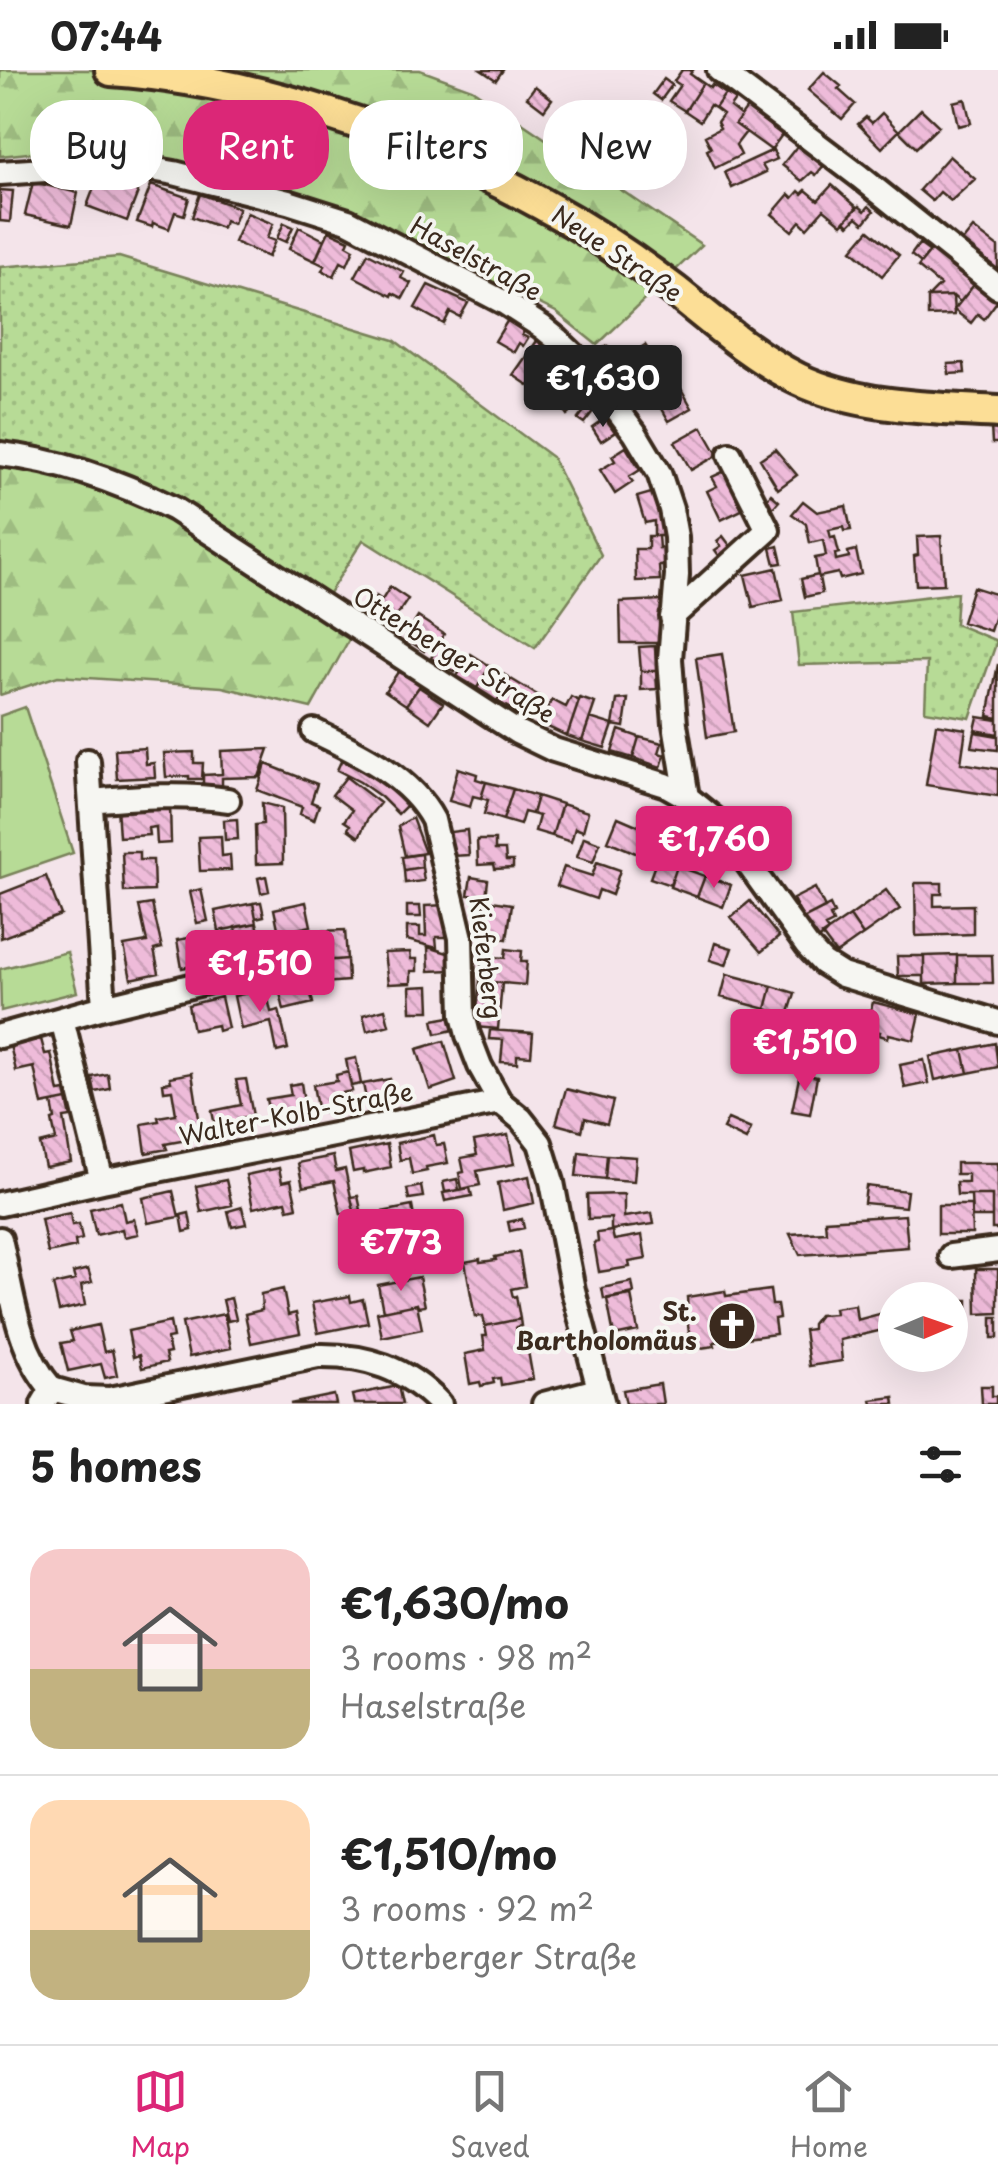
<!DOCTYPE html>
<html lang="en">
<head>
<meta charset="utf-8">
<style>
  :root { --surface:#fff; --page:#f2f2f2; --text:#222; --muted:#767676; --line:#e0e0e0; --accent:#db2777 }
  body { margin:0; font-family:"Playpen Sans",sans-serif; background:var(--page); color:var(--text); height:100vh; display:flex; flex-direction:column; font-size:38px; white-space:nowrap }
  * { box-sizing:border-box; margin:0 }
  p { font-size:32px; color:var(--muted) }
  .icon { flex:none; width:55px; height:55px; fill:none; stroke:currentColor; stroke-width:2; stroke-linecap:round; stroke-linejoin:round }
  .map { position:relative; height:1334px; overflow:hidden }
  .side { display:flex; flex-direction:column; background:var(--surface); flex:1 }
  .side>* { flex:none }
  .banner { position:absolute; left:30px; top:30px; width:940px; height:90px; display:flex; gap:20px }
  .needle { width:65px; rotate:88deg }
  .tools { position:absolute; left:878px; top:1212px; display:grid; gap:20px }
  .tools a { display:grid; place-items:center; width:90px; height:90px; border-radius:50%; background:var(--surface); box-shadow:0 10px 40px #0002; font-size:50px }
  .price { position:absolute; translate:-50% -85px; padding:0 22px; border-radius:10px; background:var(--accent); color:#fff; font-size:32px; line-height:65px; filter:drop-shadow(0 2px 5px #0008) }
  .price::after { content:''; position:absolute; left:50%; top:60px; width:30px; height:22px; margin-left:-15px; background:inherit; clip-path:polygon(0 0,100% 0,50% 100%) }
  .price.selected { background:#222; color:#fff }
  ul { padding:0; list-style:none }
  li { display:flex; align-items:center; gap:30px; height:250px; padding:0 30px }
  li+li { border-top:2px solid var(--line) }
  li span { display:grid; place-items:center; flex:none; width:280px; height:200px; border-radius:30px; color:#555 }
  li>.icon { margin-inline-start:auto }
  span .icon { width:120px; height:120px; fill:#fffc; stroke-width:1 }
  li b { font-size:42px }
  h2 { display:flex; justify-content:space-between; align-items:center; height:120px; padding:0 30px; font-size:42px }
  .chip { padding:0 35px; border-radius:40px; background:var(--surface); box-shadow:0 10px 40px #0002; font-size:35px; line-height:90px }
  .chip.selected { background:var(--accent); color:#fff }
  .status { display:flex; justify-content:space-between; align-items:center; height:70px; padding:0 50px; background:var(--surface); direction:ltr }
  .status svg { height:28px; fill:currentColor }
  .tab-bar { display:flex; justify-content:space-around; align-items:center; height:140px; border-top:2px solid var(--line); background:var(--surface); font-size:28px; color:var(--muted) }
  .tab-bar a { display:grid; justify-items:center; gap:5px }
  .tab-bar .selected { color:var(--accent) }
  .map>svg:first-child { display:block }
  .grass { fill:url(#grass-dots); stroke:#79825a; stroke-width:2.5 }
  .forest { fill:url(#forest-firs); stroke:#79825a; stroke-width:2.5 }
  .pitch { fill:#b7db96; stroke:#79825a; stroke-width:2.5 }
  .building { fill:url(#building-back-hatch); stroke:#3b2a1e; stroke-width:2.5 }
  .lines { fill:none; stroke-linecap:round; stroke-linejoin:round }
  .minor-casing { stroke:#3b2a1e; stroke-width:30 }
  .major-casing { stroke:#3b2a1e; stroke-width:38 }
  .minor { stroke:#f6f6f2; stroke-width:22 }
  .major { stroke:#fcde96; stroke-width:30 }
  .labels { text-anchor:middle; stroke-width:8; stroke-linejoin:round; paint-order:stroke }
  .street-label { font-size:25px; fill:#3b2a1e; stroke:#f6f6f2 }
  .poi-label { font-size:25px; font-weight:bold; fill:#3b2a1e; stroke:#f6f6f2; text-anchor:end }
</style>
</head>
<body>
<div class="status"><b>07:44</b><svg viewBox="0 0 49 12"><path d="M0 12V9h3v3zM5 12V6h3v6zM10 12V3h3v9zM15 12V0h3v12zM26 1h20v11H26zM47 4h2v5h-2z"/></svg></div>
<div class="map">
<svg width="998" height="1334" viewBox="0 0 998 1334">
  <defs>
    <pattern id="grass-dots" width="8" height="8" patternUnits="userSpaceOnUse" patternTransform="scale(2.5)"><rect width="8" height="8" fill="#b7db96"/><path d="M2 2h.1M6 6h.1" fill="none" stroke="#9ebc81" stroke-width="1.8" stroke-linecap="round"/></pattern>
    <pattern id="forest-firs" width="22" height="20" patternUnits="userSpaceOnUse" patternTransform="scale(2.5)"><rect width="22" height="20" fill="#b7db96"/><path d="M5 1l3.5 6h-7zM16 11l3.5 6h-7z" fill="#9ebc81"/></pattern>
    <pattern id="building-back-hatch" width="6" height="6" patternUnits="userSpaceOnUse" patternTransform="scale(2.5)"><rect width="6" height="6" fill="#eebbd9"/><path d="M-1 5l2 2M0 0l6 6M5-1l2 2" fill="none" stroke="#cda1ba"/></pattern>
  </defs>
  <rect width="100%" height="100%" fill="#f4e4ea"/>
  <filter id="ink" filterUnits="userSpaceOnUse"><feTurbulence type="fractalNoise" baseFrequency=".01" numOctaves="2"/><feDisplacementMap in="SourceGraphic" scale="20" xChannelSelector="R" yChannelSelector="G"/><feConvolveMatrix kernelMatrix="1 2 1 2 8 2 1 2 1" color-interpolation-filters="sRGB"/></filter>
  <g filter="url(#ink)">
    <path class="grass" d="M119,187L394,270L552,387L601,485L535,578L363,470L322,534L0,384V197Z
      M957,523L955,554L997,571L970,648L925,641L927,592L799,595L793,542Z"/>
    <path class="forest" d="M0,0H420L472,19L702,175L597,275L556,242L350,141L159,86L28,83L0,86Z
      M0,384L112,410L356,557L311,638L222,617L58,606L0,625Z"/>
    <path class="pitch" d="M25,637L73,783L0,808V646Z
      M67,882L77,922L1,941L0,899Z"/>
    <path class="building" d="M481,0H503L496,10Z
      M682,0H693L690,4L703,13L685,41L669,31L680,15L674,11Z
      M824,2L841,16L838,19L855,34L842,49L808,20Z
      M664,9L672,15L661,30L653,24Z
      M703,13L710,18L712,15L725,24L715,38L710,35L700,51L685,41Z
      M535,16L552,29L544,40L527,27Z
      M725,24L735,30L730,37L741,46L735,54L746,62L736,75L741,85L715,98L707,80L711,78L705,66L720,58L717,52L723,44L715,38Z
      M965,29L971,53L958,56L953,32Z
      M749,35L784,62L771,80L735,54Z
      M921,39L939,56L916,78L899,61Z
      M882,43L899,61L882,78L858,54L866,47L872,53Z
      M798,75L824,95L816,105L812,102L802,111L782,95Z
      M773,80L777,89L762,95L766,102L732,118L725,102Z
      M949,86L975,109L951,131L940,122L932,131L919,120Z
      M98,107L138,122L127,151L87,136Z
      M33,112L78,123L71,155L25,145Z
      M151,115L189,128L184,145L175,142L169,159L153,153L152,157L137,152Z
      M832,115L857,137L842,154L824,139L807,158L800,151L792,161L772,144L789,124L793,128L799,121L802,124L806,120L818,130Z
      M0,120L13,121L10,152L0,151Z
      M200,124L239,138L233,154L224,151L222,158L192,147Z
      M859,136L865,141L869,136L874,141L864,153L857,147L849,155L845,151Z
      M247,143L273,154L267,168L275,171L268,187L234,172Z
      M284,153L293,157L286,172L277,168Z
      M299,157L324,170L315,191L289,179Z
      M973,158L998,177V197L995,201L960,174Z
      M869,160L899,185L882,206L852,180Z
      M329,161L349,170L347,175L354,179L347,195L341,192L334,206L322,200L325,196L315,191Z
      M919,174L930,182L921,193L911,185Z
      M933,177L977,211L960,232L953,226L928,227L940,215L918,197Z
      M368,183L404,202L401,208L411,213L403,228L393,223L392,226L355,207Z
      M977,211L998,227V230L984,249L978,244L971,253L954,240Z
      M428,215L468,233L460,247L450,242L444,254L415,238Z
      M953,226L954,245L928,246V227Z
      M509,248L526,258L522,265L528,268L523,276L519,273L514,282L495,271Z
      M539,268L550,275L546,282L568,297L561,308L557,305L550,316L537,307L531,317L513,305Z
      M645,275L660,298L642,310L627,287Z
      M608,276L615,291L609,294L601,279Z
      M964,293L965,303L949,304L948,294Z
      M675,308L692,338L669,351L652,321Z
      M577,309L590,328L567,345L554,326Z
      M588,336L594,340L584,353L578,349Z
      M605,348L615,362L601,371L592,357Z
      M702,357L718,385L691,400L675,372Z
      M991,357H998V373H992Z
      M626,377L640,400L629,407L633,412L615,424L600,400L615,391L612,386Z
      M775,379L797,405L778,419L760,389Z
      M725,401L744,439L721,450L707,421L717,416L712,407Z
      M658,421L667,466H654V451L645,453L637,427Z
      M771,424L779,431L769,442L761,436Z
      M803,431L817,442L846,436L851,460L844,461L843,457L829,460L831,468L835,467L839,483L835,484L836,490L849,487L848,482L856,480L861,504L840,509L838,503L819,507L822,523L805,527L801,509L818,505L815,488L826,486L823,470L810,473L806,454L792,444Z
      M648,466H658L659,478H664L665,496H659L660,510L636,511L635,479H648Z
      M723,466L732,478L720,487L715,480L721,476L717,471Z
      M941,466L944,514L916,515L914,486L918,485L917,467Z
      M778,476L782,493L775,494L771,478Z
      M776,498L783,530L753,537L745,505Z
      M390,517L408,529L389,557L365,542L376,526L382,530Z
      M973,517L998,525V536L990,561L962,552Z
      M662,530V573H621L620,532Z
      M418,547L444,564L435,578L428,574L424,581L405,568Z
      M438,576L462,590L455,602L431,588Z
      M655,576L656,601H641L639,577Z
      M471,584L490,596L477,618L457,606Z
      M722,584L734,662L707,667L696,588Z
      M998,594V648L988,646Z
      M490,596L511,609L497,631L477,618Z
      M641,601H656L657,619L641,620Z
      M398,602L421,614L406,635L385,621Z
      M511,609L542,628L536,638L528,633L521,645L497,631Z
      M419,617L443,633L430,652L406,635Z
      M571,627L579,631L567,666L539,653L552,630L566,637Z
      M580,628L595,633L582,671L567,666Z
      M628,629L624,657L613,655L617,630Z
      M978,647L998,650V664L975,660Z
      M590,648L613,655L605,678L582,671Z
      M936,654L966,659L961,693L998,699V726L926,715Z
      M619,660L639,667L633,688L612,682Z
      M975,662L998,666V680L972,677Z
      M639,667L662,673L659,683L665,685L661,697L633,688Z
      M145,678L146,694L154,693L155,707L117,709L115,680Z
      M269,679L259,707L222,708V715L203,716V705L222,704L221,681Z
      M194,682V693H203L202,709H189V706L166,707L164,683Z
      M343,687L371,701L391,716L409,733L398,744L381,727L360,712L337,700Z
      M266,694L317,714L311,732L319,735L314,750L300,744L302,737L257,720Z
      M458,698L477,704L476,709L486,712L481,728L473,726L470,737L449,731Z
      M346,707L380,733L368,748L359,767L348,759L350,755L344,751L352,740L332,725Z
      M486,712L513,719L503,750L484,744L488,730L481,728Z
      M513,719L537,726L532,744L524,742L520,755L503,750Z
      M537,726L562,734L552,766L535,761L539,746L532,744Z
      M262,733L282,738L283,793L256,794L255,755L263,754Z
      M170,734L171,773L157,774L156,757L148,758L149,765L119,767L117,736Z
      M562,734L588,742L583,761L575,758L571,772L552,766Z
      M618,747L648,760L638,784L608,771Z
      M412,748L425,783L405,786L398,756Z
      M237,749L238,769L225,770L224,750Z
      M467,760L469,785L452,786L450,762Z
      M667,761L687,769L670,815L650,808Z
      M221,766L222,786L230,785L231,800L200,801L198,767Z
      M584,767L600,773L593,792L577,787Z
      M477,770H495V780H505L506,791H513V798L495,799L494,794L478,795Z
      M122,782H139V790H153L154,821L124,822Z
      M421,784L422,797L404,800L402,787Z
      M597,792L620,800L612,825L599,820L596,829L557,816L564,797L592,806Z
      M677,796L705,806L697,827L670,817Z
      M422,797L424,811L405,813L404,800Z
      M46,806L61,845L1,868L0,824Z
      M266,806L269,821L261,823L258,808Z
      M705,806L731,815L723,837L697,827Z
      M471,807L488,810L486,827L468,825Z
      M915,813H942V824H934V836L973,835V864L916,866Z
      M815,818L825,838L803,849L793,829Z
      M201,819L208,851L197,853L190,822Z
      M886,820L900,839L863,865L850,846Z
      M485,830L512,834L507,869L480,865Z
      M750,831L779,867L761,882L731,847Z
      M261,832L264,846L256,848L253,833Z
      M306,832L311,856L279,863L274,839Z
      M253,833L257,853L219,861L215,841Z
      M152,834L162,878L154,880L159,903L131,909L124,876L147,872L139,836Z
      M448,835L449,867H436L437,878L407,870V857H420V866H426L425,836Z
      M830,835L834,844L830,846L833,853L825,857L828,861L818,871L803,849Z
      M407,836H420L421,847H407Z
      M850,846L863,865L836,884L822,865Z
      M257,853L263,877L240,882L235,857Z
      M345,860L347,889L322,891L320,861Z
      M201,866L207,893L182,898L177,870Z
      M715,873L732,878L726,895L710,890Z
      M428,877L451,884L452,900L429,901Z
      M506,879L522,881L521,891H527L525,915L480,911L482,886L505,888Z
      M410,882L411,889H417V901H411V913L388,914L384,883Z
      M957,885V913L924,914V886Z
      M957,885H992L993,913H957Z
      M897,886H924V906H898Z
      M347,889L348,911L323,913L322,891Z
      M727,904L772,916L766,939L721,927Z
      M307,908L313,933L284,940L278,914Z
      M480,911L502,913L498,959L475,957Z
      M429,916L430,941H411L410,917Z
      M772,916L795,923L788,946L766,939Z
      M266,919L271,942L279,940L288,979L277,982L271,952L241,959L234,926Z
      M221,927L228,958L218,961L217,955L193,960L188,935Z
      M873,932L920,944L914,970L889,964L888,968L879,965L880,962L866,959Z
      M385,939L389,955L367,961L363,945Z
      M450,947L453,960L436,964L433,950Z
      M490,960L533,963L531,986L517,985V993L501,992L503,970L489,969Z
      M773,968L796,971L793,995L769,991Z
      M41,969L45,984L51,983L59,1022L65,1021L67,1030L42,1035L34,997L16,1001L10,975Z
      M444,971L456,1011L430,1020L417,979Z
      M995,973L998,997L968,1003L963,980Z
      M963,980L968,1003L935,1010L930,987Z
      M356,988L361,1014L351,1016L346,990Z
      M924,990L929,1013L905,1018L900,995Z
      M348,1002L352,1021L342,1023L345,1038L318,1043L313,1015L337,1011L336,1005Z
      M192,1003L200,1055L190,1057L192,1069L165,1074L167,1079L146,1083L142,1054L159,1051L158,1047L176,1044L172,1020L164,1021L163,1013L171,1012L170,1007Z
      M800,1003L817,1007L810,1044L792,1041Z
      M108,1004L110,1019L95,1022L92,1007Z
      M246,1009L253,1046L239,1048L241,1061L217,1065L212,1041L241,1035L236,1010Z
      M390,1009L395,1033L377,1036L376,1032L367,1034L363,1014Z
      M301,1013L304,1032L295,1034L297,1049L271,1054L266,1029L291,1025L289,1015Z
      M566,1019L613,1031L607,1054L585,1048L582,1061L556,1054Z
      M67,1030L71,1047L64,1048L71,1092L45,1097L40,1074L56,1070L52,1050L55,1049L52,1033Z
      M728,1049L751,1059L746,1070L723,1059Z
      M434,1065L436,1075L444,1074L448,1093L426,1097L427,1101L412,1104L409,1088L400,1090L397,1073Z
      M508,1065L514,1094L477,1101L480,1115L462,1119L459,1103L464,1102L461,1088L477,1085L474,1071Z
      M387,1074L391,1097L363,1103V1100L353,1102L349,1082Z
      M579,1082L607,1085L605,1109L576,1106Z
      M607,1085L636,1087L634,1111L605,1109Z
      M333,1086L336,1101L345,1099L354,1141L341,1144L334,1111L303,1117L298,1093Z
      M956,1093H998V1159H992V1125H957L956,1112H968V1104H956Z
      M279,1098L282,1112L291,1110L297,1137L288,1139L286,1131L253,1138L246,1105Z
      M529,1106L534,1133L503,1140L498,1113Z
      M457,1109L459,1120L445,1122L443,1112Z
      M226,1110L232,1135L201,1142L196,1116Z
      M421,1116L423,1127L409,1129L407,1119Z
      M866,1116L907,1121L905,1137L864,1133Z
      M470,1118L472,1126L445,1131L443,1123Z
      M173,1121L179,1147L148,1153L143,1128Z
      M624,1124V1147L652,1143L654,1154L611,1160V1148L588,1149L587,1125Z
      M971,1125H992V1147H972Z
      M358,1126L361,1140L354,1141L351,1127Z
      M121,1132L125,1151L134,1149L138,1164L124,1167L122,1159L96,1165L90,1139Z
      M938,1135H971L972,1164H938Z
      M412,1136L416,1159L407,1161L408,1168L382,1174L379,1161L386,1160L382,1142Z
      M242,1137L246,1154L232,1157L228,1141Z
      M70,1143L72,1155L79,1154L82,1169L75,1171L76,1177L48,1183L41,1149Z
      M189,1143L192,1160L184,1162L181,1145Z
      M905,1145L908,1177L800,1185L790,1164L826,1162L825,1150Z
      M522,1149L524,1158L510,1161L508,1152Z
      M612,1161L614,1170L642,1165L646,1189L629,1192L630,1197L599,1202L594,1173L598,1172L597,1163Z
      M411,1169L415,1183L374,1192L371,1177Z
      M519,1182L525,1216L511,1219L513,1227L516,1226L520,1249L485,1256L483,1246L475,1247L465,1192L480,1189V1192L496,1190L495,1187Z
      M88,1199L92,1212L81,1215L85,1235L59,1241L53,1215L75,1210L73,1203Z
      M976,1199H998V1243L977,1244Z
      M419,1207L425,1236L418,1237L417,1234L383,1241L378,1215Z
      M632,1212L634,1223L604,1229L602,1218Z
      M283,1219L288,1245L296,1243L300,1263L251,1273L245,1244L262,1240L261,1224Z
      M770,1220L772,1235H777L779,1248L774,1249L776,1264L714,1272L715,1276L700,1278L699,1274L693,1275L692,1269H690L686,1240H688L687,1227L725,1221L726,1226Z
      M631,1225L638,1261L614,1266L607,1229Z
      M350,1226L351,1232L363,1229L368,1253L318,1263L312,1233Z
      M231,1228L236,1249L228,1251L223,1230Z
      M958,1230H968V1244L958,1245Z
      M417,1234L422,1259L382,1267L377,1242Z
      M855,1235L857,1250L883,1243L887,1259L840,1270L842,1291L809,1296L804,1260L812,1259V1254L819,1245L835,1244L834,1238Z
      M224,1244L231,1278L189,1287L182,1253Z
      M992,1247H998V1268H992Z
      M520,1249L521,1256L516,1257L519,1271L526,1270L533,1309L501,1315L500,1308L493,1309L494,1313L481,1316L480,1312L470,1314L465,1284L485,1280L483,1266H487L485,1256Z
      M170,1252L173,1268L167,1269L170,1283L165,1284L167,1292L142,1298L139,1285L133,1287L128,1261Z
      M98,1255L104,1282L112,1280L117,1305L105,1308L101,1294L68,1301L61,1273L73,1271L70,1261Z
      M660,1314L663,1334H626L623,1320Z
      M398,1316L402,1334H354L352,1325Z
      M981,1316H992V1326H996V1334H982Z
      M334,1325L336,1334H290Z
      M894,1327L895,1334H872L871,1330Z"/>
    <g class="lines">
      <g class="minor-casing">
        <path id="minor" d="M719,0L859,106L998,217
          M0,103L105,96L141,97L174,103L288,132L348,151L505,233L542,257L558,270L582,293L635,363L659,403L671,439L676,467L677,505L670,589L675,654L687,727
          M0,384C62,391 118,411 174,439L517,662L554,680L666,715L687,727L713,748L733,773L807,876L823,893L842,905L998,952
          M672,547L768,460L730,385
          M314,661C357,682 409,705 433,750L461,868L463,945L468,965L480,996L500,1032L521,1049L540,1073L552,1112L573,1220L603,1334
          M88,691L104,937
          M91,731C137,727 182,723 228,730
          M62,949L102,1111
          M0,966L104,937L293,891
          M0,1134L102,1111L500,1032
          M0,1169C12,1221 16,1278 52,1319L43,1334
          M951,1186L998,1180
          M52,1319L84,1328L110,1329L318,1286C366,1285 406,1298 440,1334
          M544,1334L598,1320"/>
      </g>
      <g class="major-casing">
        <path id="major" d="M111,0C255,10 416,65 542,134C588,159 633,189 675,221C714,252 753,287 798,309C859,338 932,338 998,342"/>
      </g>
      <use href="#minor" class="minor"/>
      <use href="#major" class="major"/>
    </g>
  </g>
  <defs>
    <g id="church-disc" transform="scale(2.5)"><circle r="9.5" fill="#3b2a1e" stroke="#f6f6f2"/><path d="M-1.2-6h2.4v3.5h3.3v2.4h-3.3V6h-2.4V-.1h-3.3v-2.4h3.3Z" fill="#fff"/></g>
  </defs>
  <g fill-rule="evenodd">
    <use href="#church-disc" x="732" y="1256"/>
  </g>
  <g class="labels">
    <g class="street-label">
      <text transform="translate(617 184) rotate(34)" y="9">Neue Straße</text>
      <text transform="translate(476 189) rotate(29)" y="9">Haselstraße</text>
      <text transform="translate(454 585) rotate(32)" y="9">Otterberger Straße</text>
      <text transform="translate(486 888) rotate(83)" y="9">Kieferberg</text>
      <text transform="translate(296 1044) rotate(-11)" y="9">Walter-Kolb-Straße</text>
    </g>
    <g class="poi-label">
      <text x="697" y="1251">St.<tspan x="697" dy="29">Bartholomäus</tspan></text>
    </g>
  </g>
</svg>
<div class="tools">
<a><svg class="needle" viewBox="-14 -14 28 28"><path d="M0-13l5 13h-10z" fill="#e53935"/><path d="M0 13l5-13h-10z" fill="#767676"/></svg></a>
</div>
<b class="price selected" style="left:603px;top:360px">€1,630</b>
<b class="price" style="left:714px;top:821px">€1,760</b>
<b class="price" style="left:260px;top:945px">€1,510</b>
<b class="price" style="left:805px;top:1024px">€1,510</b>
<b class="price" style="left:401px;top:1224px">€773</b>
<div class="banner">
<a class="chip">Buy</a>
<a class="chip selected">Rent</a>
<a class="chip">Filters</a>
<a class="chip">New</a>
</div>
</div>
<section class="side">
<h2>5 homes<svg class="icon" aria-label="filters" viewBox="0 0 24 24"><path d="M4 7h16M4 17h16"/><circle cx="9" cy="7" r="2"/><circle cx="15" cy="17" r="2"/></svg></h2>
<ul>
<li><span style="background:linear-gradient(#f6c9c9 60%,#c2b280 0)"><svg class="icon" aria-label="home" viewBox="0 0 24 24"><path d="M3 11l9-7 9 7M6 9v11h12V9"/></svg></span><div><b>€1,630/mo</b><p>3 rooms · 98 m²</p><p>Haselstraße</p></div></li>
<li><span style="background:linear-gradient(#ffd9b3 65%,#c2b280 0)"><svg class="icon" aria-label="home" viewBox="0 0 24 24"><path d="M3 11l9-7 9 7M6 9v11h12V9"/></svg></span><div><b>€1,510/mo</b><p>3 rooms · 92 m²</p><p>Otterberger Straße</p></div></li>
</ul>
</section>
<nav class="tab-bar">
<a class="selected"><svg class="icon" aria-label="map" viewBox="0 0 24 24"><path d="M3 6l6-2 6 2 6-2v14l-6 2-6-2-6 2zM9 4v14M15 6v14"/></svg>Map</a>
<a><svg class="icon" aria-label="saved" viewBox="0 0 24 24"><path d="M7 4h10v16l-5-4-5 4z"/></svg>Saved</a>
<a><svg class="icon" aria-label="home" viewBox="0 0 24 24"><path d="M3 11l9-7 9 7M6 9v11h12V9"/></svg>Home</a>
</nav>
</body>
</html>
